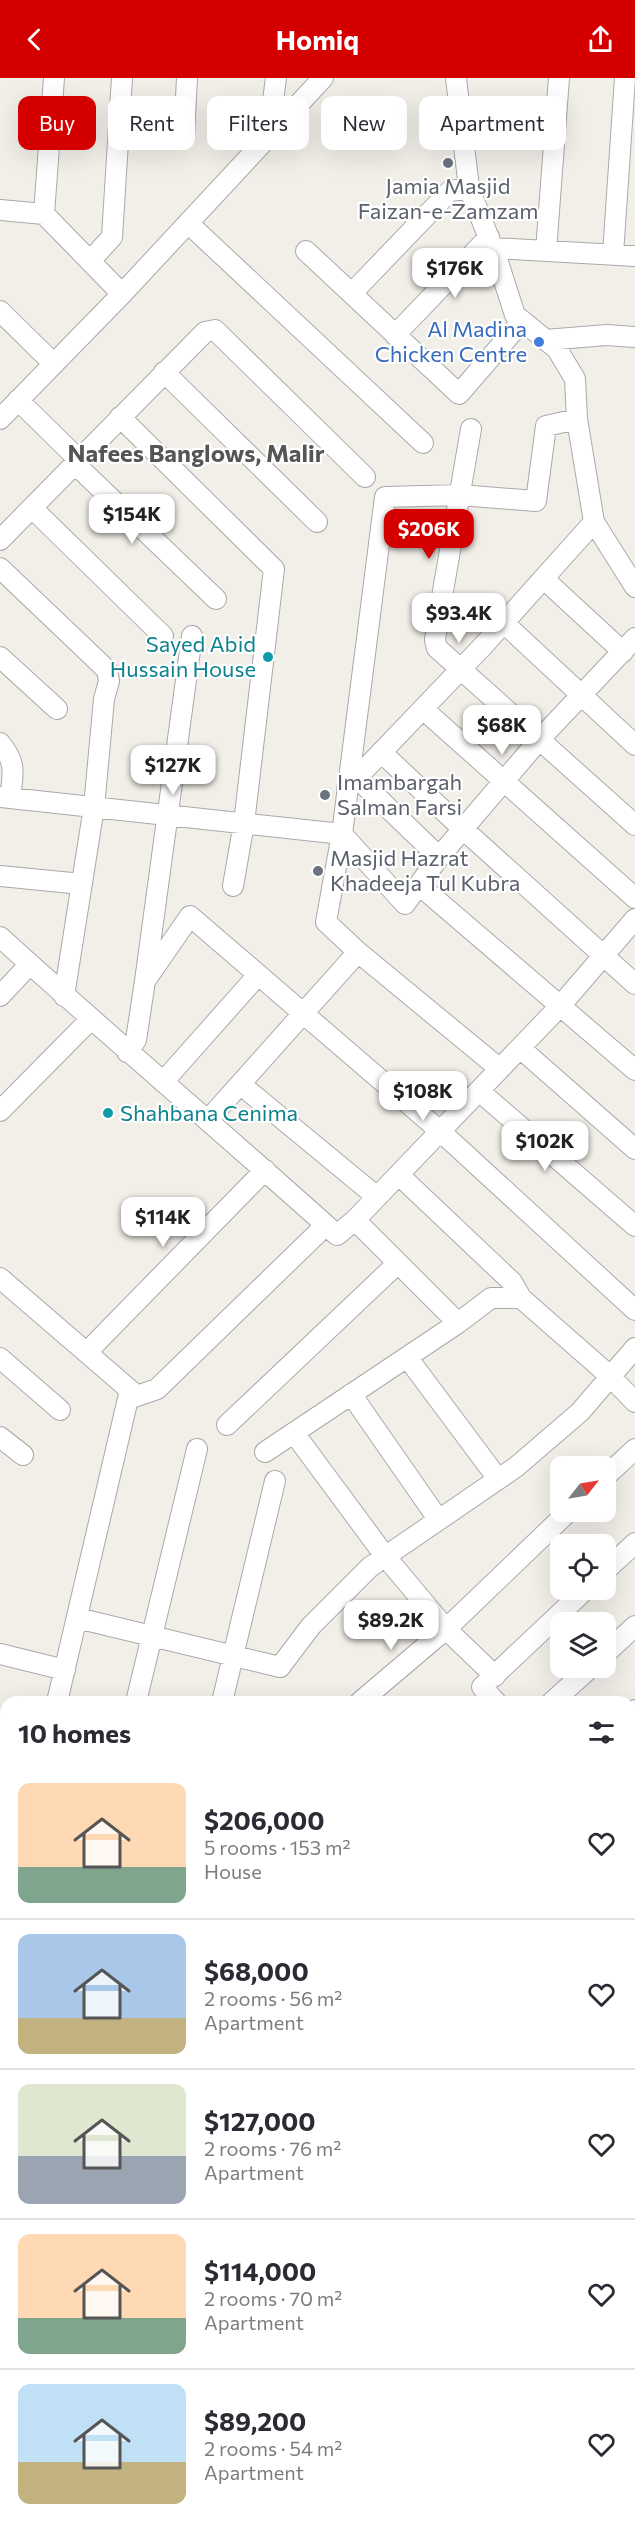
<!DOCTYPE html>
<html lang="en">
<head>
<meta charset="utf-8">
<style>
  :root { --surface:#fff; --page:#f7f7f7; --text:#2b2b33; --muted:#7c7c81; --line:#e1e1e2; --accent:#d40000 }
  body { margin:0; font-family:Commissioner,sans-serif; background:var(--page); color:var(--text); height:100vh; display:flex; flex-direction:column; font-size:22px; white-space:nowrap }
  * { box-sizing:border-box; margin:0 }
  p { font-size:20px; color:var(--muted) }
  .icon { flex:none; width:33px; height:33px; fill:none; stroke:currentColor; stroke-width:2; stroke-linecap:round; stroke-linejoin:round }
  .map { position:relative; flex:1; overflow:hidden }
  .drawer { position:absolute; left:0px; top:1618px; width:636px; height:836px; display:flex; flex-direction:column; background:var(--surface); border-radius:18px 18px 0 0; box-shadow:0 6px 24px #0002 }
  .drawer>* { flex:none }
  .guide { position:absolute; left:18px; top:18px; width:600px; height:54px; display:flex; gap:12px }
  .needle { width:39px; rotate:59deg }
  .fabs { position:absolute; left:550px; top:1378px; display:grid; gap:12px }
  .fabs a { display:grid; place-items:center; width:66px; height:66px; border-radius:12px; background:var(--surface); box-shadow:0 6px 24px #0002; font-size:30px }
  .price { position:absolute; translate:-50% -51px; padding:0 14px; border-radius:12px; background:#fff; color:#222; font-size:20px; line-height:39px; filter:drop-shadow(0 2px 3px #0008) }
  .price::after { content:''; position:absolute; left:50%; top:36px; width:18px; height:14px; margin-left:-9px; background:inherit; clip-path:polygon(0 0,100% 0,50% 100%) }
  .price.active { background:var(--accent); color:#fff }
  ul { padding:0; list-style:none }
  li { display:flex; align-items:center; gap:18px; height:150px; padding:0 18px }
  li+li { border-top:2px solid var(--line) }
  li span { display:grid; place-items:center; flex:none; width:168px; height:120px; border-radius:12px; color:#555 }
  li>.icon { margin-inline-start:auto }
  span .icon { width:72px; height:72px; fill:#fffc; stroke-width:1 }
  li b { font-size:26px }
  h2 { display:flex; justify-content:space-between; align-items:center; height:72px; padding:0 18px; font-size:26px }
  .pill { padding:0 21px; border-radius:12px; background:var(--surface); box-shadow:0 6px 24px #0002; font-size:21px; line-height:54px }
  .pill.active { background:var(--accent); color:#fff }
  header { display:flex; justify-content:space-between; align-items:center; height:78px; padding:0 18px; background:var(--accent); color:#fff; font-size:27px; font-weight:700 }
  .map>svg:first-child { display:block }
  .cemetery { fill:#aacbaf }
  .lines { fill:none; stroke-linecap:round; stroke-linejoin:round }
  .minor-casing { stroke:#a9a9a9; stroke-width:22 }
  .minor { stroke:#fff; stroke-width:20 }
  .worship-dot { fill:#6b7280; stroke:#fff; stroke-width:2 }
  .shop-dot { fill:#3f7fe0; stroke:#fff; stroke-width:2 }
  .culture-dot { fill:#0f9aa8; stroke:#fff; stroke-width:2 }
  .labels { text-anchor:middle; stroke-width:4.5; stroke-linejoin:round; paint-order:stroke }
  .worship-label { font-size:22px; fill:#5b616d; stroke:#fff; text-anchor:start }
  .shop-label { font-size:22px; fill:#366cbe; stroke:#fff; text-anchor:end }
  .culture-label { font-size:22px; fill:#0d838f; stroke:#fff; text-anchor:end }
  .neighbourhood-label { font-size:24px; font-weight:bold; fill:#555; stroke:#fff }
</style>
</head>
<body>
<header><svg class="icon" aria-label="back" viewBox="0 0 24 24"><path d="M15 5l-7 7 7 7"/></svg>Homiq<svg class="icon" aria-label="share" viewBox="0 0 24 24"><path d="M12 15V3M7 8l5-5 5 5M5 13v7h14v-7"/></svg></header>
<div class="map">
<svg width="635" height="2453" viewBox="0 0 635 2453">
  <rect width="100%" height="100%" fill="#f2efe9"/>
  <path class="cemetery" d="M6,1681V1897L0,1907V1686Z
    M0,1965L6,1973V2036L0,2038Z"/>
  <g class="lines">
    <g class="minor-casing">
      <path id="minor" d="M456,0L469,110L496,178L515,237L557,271L575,301L577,341L594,444L635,509
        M184,59L187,0
        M268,59L276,0
        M0,132L44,136L122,216
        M44,136L54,0
        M188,145L423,365
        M493,170L635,178
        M306,173L459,316L522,243
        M546,173L559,0
        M613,176L625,0
        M90,183L112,159L122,0
        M352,215L450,113L469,110
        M0,233L54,286
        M395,257L489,159
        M545,262L607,257L635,259
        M164,294L317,444
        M18,322L79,382
        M120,339L274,491L244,745L233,808
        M0,341L122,216L323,0
        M471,351L439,536L435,562L437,570L635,747
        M75,386L216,521
        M32,430L163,558
        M0,462L205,254L215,252L365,399
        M0,490L107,592L109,603L104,621L94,729L64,918
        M544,501L623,574
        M504,545L635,667
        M0,579L57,631
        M423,631L635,820
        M0,665C17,685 13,696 10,720
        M381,674L463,751L635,906
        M357,700L439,779
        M347,710L482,569L594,444
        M0,719L342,756L405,826L439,779L539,662L635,560
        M0,798L82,806
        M419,807L635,992
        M0,859C111,960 225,1056 337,1157L355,1142
        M145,903L190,838L440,1053L635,1232
        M0,918L30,886
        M520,970L635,1071
        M127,974L136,962L145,903L192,558
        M500,991L358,874L326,844L342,756L385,419L460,417L536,423L546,348L577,341
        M163,1004L258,897
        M240,1006L377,1119
        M479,1013L635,1148
        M0,1033L90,942
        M208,1042L358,874
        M399,1097L512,1204L521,1220
        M0,1200L130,1312L57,1624
        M458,1245L355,1142L561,927L635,841
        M87,1274L265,1092
        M407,1279L498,1401
        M0,1280L60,1332
        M351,1316L438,1441
        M128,1321L157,1311L326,1147
        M227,1347L398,1185
        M294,1355L385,1478L446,1551L495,1598
        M0,1359L23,1377
        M265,1374L458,1245L491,1220H521L610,1298L635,1324
        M606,1398L635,1371
        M606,1492L635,1465
        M77,1540L280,1589L311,1548L370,1489L516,1389L580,1334L635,1270
        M606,1575L635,1548
        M0,1576L65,1592
        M136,1624L197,1371
        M222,1624L275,1403
        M360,1624L446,1551L568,1434
        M496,1624L482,1609L585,1512
        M552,1624L590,1590
        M630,1637L635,1632
        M630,1716L635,1712
        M630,1771L635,1777
        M630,2059L635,2053
        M630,2289L635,2270
        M630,2415L635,2416
        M587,2453L588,2448"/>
    </g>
    <use href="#minor" class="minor"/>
  </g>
  <g class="worship-dot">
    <circle cx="448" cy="85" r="6"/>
    <circle cx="325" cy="717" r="6"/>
    <circle cx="318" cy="793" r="6"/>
  </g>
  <circle class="shop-dot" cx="539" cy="264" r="6"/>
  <g class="culture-dot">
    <circle cx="268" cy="579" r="6"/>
    <circle cx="108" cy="1035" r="6"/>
  </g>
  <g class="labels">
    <g class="worship-label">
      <text x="448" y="116" text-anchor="middle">Jamia Masjid<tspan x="448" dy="25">Faizan-e-Zamzam</tspan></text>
      <text x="337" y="712">Imambargah<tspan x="337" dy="25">Salman Farsi</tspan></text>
      <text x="330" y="788">Masjid Hazrat<tspan x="330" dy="25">Khadeeja Tul Kubra</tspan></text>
    </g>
    <g class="shop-label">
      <text x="527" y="259">Al Madina<tspan x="527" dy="25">Chicken Centre</tspan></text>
    </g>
    <g class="culture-label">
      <text x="256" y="574">Sayed Abid<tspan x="256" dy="25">Hussain House</tspan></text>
      <text x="120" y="1043" text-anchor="start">Shahbana Cenima</text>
    </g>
    <g class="neighbourhood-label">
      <text x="196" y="384">Nafees Banglows, Malir</text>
    </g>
  </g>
</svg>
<div class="fabs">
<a><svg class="needle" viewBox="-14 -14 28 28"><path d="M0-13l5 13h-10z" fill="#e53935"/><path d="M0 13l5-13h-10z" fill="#7c7c81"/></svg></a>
<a><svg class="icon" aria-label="locate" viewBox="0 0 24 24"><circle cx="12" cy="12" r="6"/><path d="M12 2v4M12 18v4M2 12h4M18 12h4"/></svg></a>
<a><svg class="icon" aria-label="layers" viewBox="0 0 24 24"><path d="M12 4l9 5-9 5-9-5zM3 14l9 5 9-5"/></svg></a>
</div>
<b class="price" style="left:455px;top:221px">$176K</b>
<b class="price" style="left:132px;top:467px">$154K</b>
<b class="price active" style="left:429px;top:482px">$206K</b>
<b class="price" style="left:459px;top:566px">$93.4K</b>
<b class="price" style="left:502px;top:678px">$68K</b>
<b class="price" style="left:173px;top:718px">$127K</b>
<b class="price" style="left:423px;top:1044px">$108K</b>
<b class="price" style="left:545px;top:1094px">$102K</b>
<b class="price" style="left:163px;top:1170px">$114K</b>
<b class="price" style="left:391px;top:1573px">$89.2K</b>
<div class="guide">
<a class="pill active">Buy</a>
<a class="pill">Rent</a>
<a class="pill">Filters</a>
<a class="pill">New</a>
<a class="pill">Apartment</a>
</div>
<section class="drawer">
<h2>10 homes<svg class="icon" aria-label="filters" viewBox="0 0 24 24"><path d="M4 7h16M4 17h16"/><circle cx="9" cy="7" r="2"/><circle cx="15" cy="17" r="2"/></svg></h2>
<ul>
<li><span style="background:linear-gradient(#ffd9b3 70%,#7fa58c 0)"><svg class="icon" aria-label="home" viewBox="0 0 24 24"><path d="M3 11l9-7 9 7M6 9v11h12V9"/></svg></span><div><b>$206,000</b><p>5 rooms · 153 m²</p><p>House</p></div><svg class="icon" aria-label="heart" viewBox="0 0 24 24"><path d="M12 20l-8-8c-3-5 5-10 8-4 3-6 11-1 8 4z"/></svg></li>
<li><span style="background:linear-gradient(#a9c7e8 70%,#c2b280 0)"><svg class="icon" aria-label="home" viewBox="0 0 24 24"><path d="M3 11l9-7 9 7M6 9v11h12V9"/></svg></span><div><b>$68,000</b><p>2 rooms · 56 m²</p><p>Apartment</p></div><svg class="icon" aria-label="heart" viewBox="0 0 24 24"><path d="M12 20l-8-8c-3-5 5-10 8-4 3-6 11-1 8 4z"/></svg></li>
<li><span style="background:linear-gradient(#dfe7d0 60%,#9aa5b1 0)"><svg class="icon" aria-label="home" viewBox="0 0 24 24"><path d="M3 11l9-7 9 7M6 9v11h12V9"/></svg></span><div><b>$127,000</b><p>2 rooms · 76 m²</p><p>Apartment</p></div><svg class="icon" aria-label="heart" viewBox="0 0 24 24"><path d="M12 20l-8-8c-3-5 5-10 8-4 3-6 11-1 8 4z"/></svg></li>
<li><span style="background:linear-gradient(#ffd9b3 70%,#7fa58c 0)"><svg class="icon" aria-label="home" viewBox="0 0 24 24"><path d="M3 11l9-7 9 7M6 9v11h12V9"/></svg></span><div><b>$114,000</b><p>2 rooms · 70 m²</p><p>Apartment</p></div><svg class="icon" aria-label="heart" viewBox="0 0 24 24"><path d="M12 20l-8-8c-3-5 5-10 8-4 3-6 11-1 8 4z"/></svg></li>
<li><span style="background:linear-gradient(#bfe0f5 65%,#c2b280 0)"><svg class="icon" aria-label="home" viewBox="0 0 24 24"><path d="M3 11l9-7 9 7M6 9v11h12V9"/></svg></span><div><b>$89,200</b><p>2 rooms · 54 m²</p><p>Apartment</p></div><svg class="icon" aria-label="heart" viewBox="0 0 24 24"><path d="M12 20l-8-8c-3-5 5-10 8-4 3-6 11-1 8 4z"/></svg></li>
</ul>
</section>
</div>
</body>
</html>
